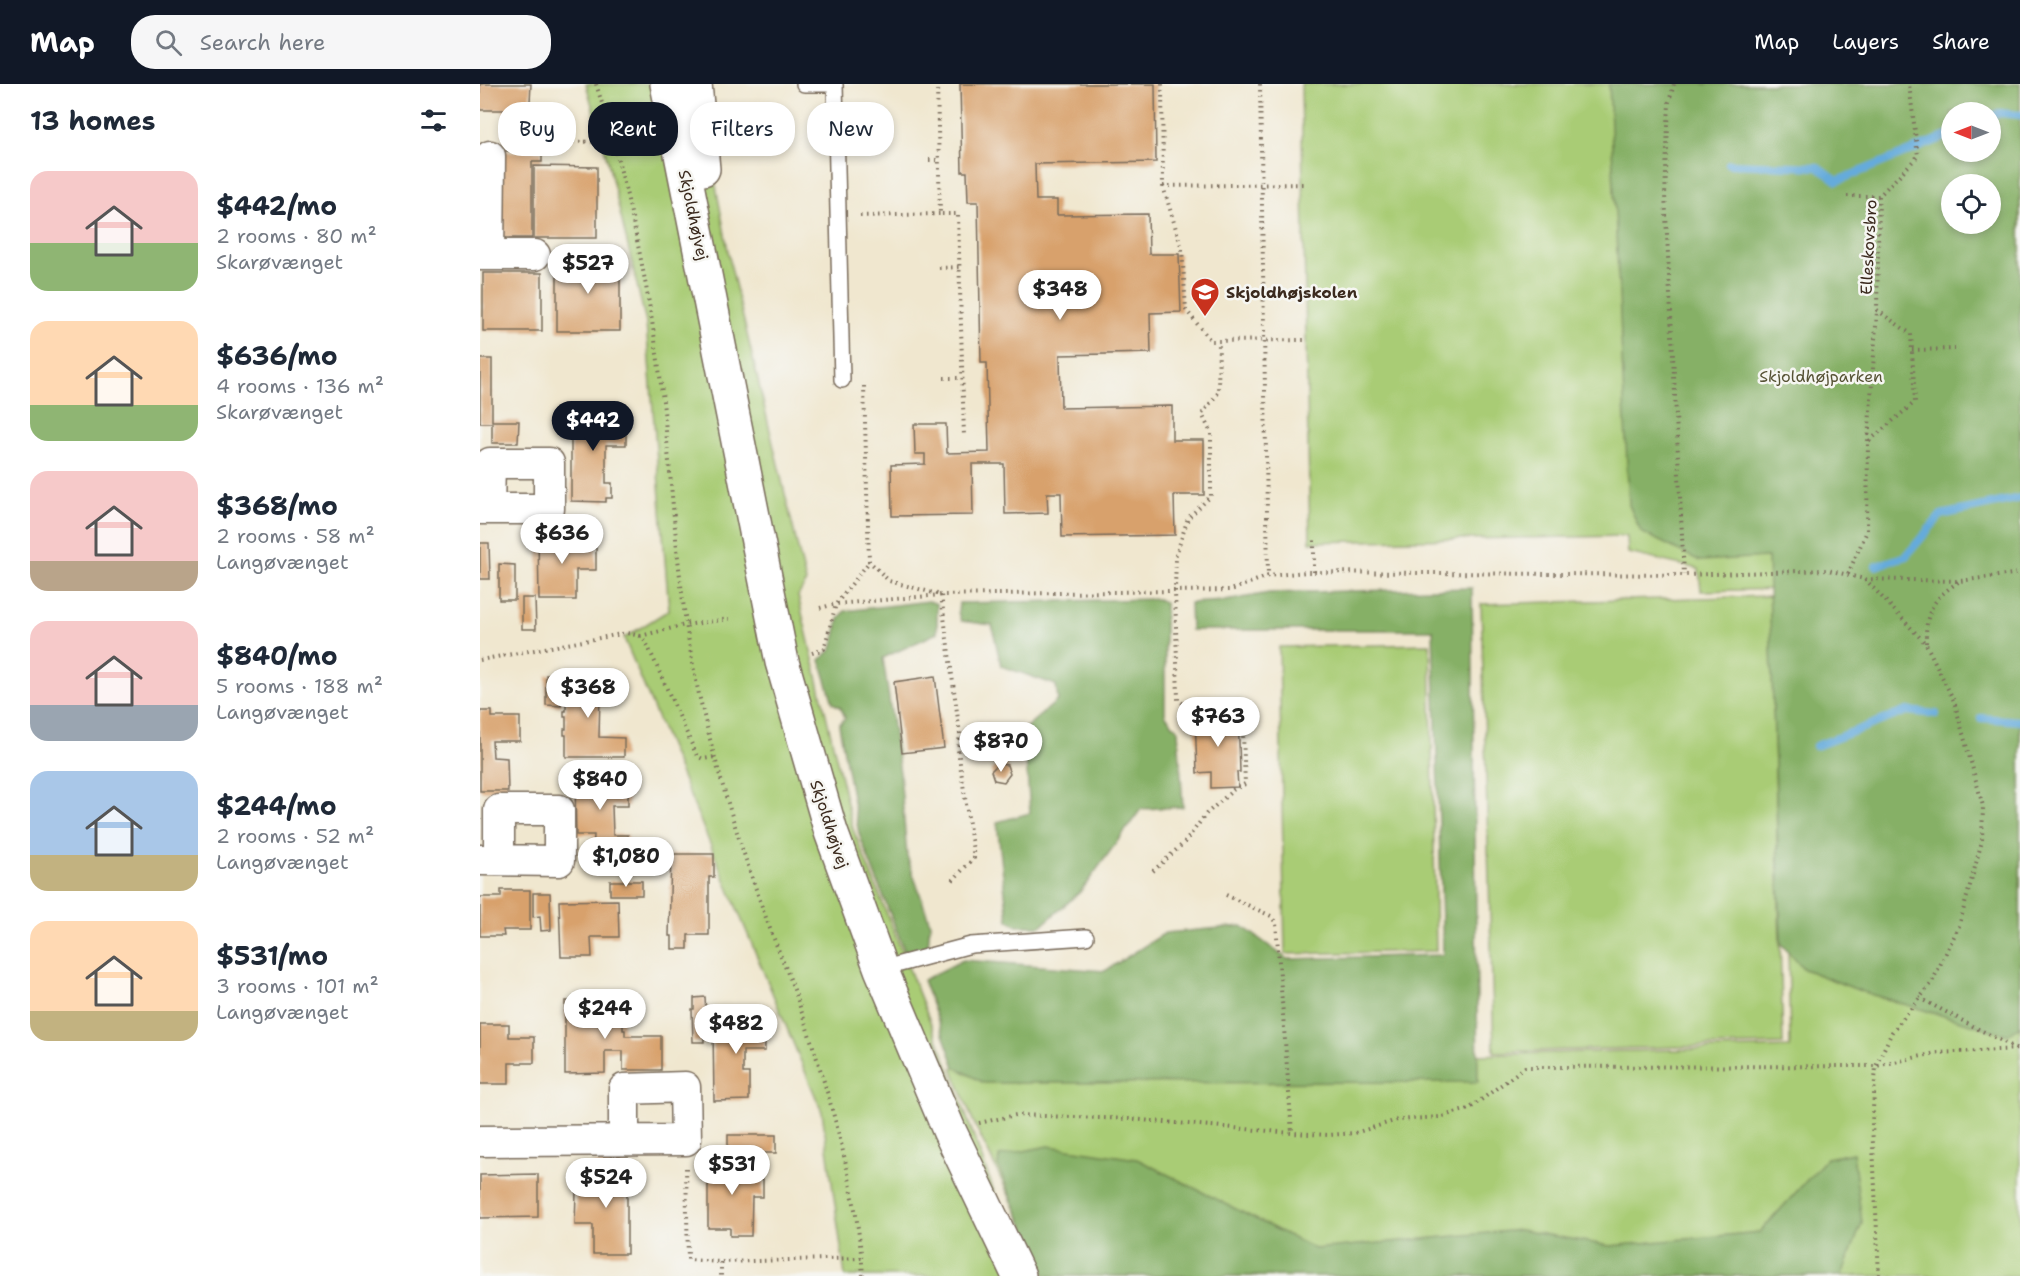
<!DOCTYPE html>
<html lang="en">
<head>
<meta charset="utf-8">
<style>
  :root { --surface:#fff; --page:#f6f6f7; --text:#1f2937; --muted:#747a83; --accent:#111827 }
  body { margin:0; font-family:"Shantell Sans",sans-serif; background:var(--page); color:var(--text); height:100vh; display:flex; flex-direction:column; font-size:22px; white-space:nowrap }
  * { box-sizing:border-box; margin:0 }
  p { font-size:20px; color:var(--muted) }
  .icon { flex:none; width:33px; height:33px; fill:none; stroke:currentColor; stroke-width:2; stroke-linecap:round; stroke-linejoin:round }
  .map { position:relative; flex:1; overflow:hidden }
  .sheet { display:flex; flex-direction:column; background:var(--surface); width:480px }
  .sheet>* { flex:none }
  .top-card { position:absolute; left:18px; top:18px; width:570px; height:54px; display:flex; gap:12px }
  .needle { width:39px; rotate:270deg }
  .controls { position:absolute; left:1461px; top:18px; display:grid; gap:12px }
  .controls a { display:grid; place-items:center; width:60px; height:60px; border-radius:50%; background:var(--surface); box-shadow:0 3px 9px #0003; font-size:30px }
  .price { position:absolute; translate:-50% -51px; padding:0 14px; border-radius:21px; background:#fff; color:#222; font-size:20px; line-height:39px; filter:drop-shadow(0 2px 3px #0008) }
  .price::after { content:''; position:absolute; left:50%; top:36px; width:18px; height:14px; margin-left:-9px; background:inherit; clip-path:polygon(0 0,100% 0,50% 100%) }
  .price.on { background:var(--accent); color:#fff }
  ul { padding:0; list-style:none }
  li { display:flex; align-items:center; gap:18px; height:150px; padding:0 30px }
  li span { display:grid; place-items:center; flex:none; width:168px; height:120px; border-radius:18px; color:#555 }
  li>.icon { margin-inline-start:auto }
  span .icon { width:72px; height:72px; fill:#fffc; stroke-width:1 }
  li b { font-size:26px }
  h2 { display:flex; justify-content:space-between; align-items:center; height:72px; padding:0 30px; font-size:26px }
  .chip { padding:0 21px; border-radius:24px; background:var(--surface); box-shadow:0 3px 9px #0003; font-size:21px; line-height:54px }
  .chip.on { background:var(--accent); color:#fff }
  header { display:flex; align-items:center; gap:36px; box-sizing:border-box; height:84px; padding:0 30px; background:var(--accent); color:#fff }
  header strong { font-size:28px }
  nav { display:flex; gap:33px; margin-inline-start:auto; font-size:21px }
  .search { width:420px; height:54px; background:var(--page); display:flex; align-items:center; gap:15px; box-sizing:border-box; padding:0 21px; border-radius:24px; color:var(--muted); font-size:22px }
  main { display:flex; flex:1; min-height:0 }
  .map>svg:first-child { display:block }
  .green { fill:#a9cc75; stroke:#727b4a; stroke-width:1.5; fill-rule:evenodd }
  .forest { fill:#86b066; stroke:#606d42; stroke-width:1.5; fill-rule:evenodd }
  .lines { fill:none; stroke-linecap:round; stroke-linejoin:round }
  .stream { stroke:#65abdb; stroke-width:8 }
  .building { fill:#d8a16c }
  .lane-casing { stroke:#7a6c5c; stroke-width:18 }
  .street-casing { stroke:#7a6c5c; stroke-width:33 }
  .secondary-casing { stroke:#7a6c5c; stroke-width:36 }
  .path { stroke:#7a6c5c; stroke-width:4; stroke-dasharray:1.5 4.5; stroke-linecap:butt }
  .lane { stroke:#fff; stroke-width:15 }
  .street { stroke:#fff; stroke-width:30 }
  .secondary { stroke:#fff; stroke-width:33 }
  .labels { text-anchor:middle; stroke-width:5; stroke-linejoin:round; paint-order:stroke }
  .street-label { font-size:16px; fill:#3b2a1e; stroke:#f6f6f2 }
  .poi-label { font-size:16px; font-weight:bold; fill:#3b2a1e; stroke:#f6f6f2; text-anchor:start }
  .park-label { font-size:16px; fill:#565234; stroke:#f6f6f2 }
</style>
</head>
<body>
<header>
<strong>Map</strong>
<div class="search"><svg class="icon" aria-label="search" viewBox="0 0 24 24"><circle cx="10" cy="10" r="6"/><path d="M15 15l6 6"/></svg>Search here</div>
<nav><a>Map</a><a>Layers</a><a>Share</a></nav>
</header>
<main>
<section class="sheet">
<h2>13 homes<svg class="icon" aria-label="filters" viewBox="0 0 24 24"><path d="M4 7h16M4 17h16"/><circle cx="9" cy="7" r="2"/><circle cx="15" cy="17" r="2"/></svg></h2>
<ul>
<li><span style="background:linear-gradient(#f6c9c9 60%,#8fb573 0)"><svg class="icon" aria-label="home" viewBox="0 0 24 24"><path d="M3 11l9-7 9 7M6 9v11h12V9"/></svg></span><div><b>$442/mo</b><p>2 rooms · 80 m²</p><p>Skarøvænget</p></div></li>
<li><span style="background:linear-gradient(#ffd9b3 70%,#8fb573 0)"><svg class="icon" aria-label="home" viewBox="0 0 24 24"><path d="M3 11l9-7 9 7M6 9v11h12V9"/></svg></span><div><b>$636/mo</b><p>4 rooms · 136 m²</p><p>Skarøvænget</p></div></li>
<li><span style="background:linear-gradient(#f6c9c9 75%,#b9a48a 0)"><svg class="icon" aria-label="home" viewBox="0 0 24 24"><path d="M3 11l9-7 9 7M6 9v11h12V9"/></svg></span><div><b>$368/mo</b><p>2 rooms · 58 m²</p><p>Langøvænget</p></div></li>
<li><span style="background:linear-gradient(#f6c9c9 70%,#9aa5b1 0)"><svg class="icon" aria-label="home" viewBox="0 0 24 24"><path d="M3 11l9-7 9 7M6 9v11h12V9"/></svg></span><div><b>$840/mo</b><p>5 rooms · 188 m²</p><p>Langøvænget</p></div></li>
<li><span style="background:linear-gradient(#a9c7e8 70%,#c2b280 0)"><svg class="icon" aria-label="home" viewBox="0 0 24 24"><path d="M3 11l9-7 9 7M6 9v11h12V9"/></svg></span><div><b>$244/mo</b><p>2 rooms · 52 m²</p><p>Langøvænget</p></div></li>
<li><span style="background:linear-gradient(#ffd9b3 75%,#c2b280 0)"><svg class="icon" aria-label="home" viewBox="0 0 24 24"><path d="M3 11l9-7 9 7M6 9v11h12V9"/></svg></span><div><b>$531/mo</b><p>3 rooms · 101 m²</p><p>Langøvænget</p></div></li>
</ul>
</section>
<div class="map">
<svg width="1540" height="1192" viewBox="0 0 1540 1192">
  <rect width="100%" height="100%" fill="#f6f6f2"/>
  <filter id="ink" filterUnits="userSpaceOnUse"><feTurbulence type="fractalNoise" baseFrequency=".0167" numOctaves="2"/><feDisplacementMap in="SourceGraphic" scale="12" xChannelSelector="R" yChannelSelector="G"/><feConvolveMatrix kernelMatrix="1 2 1 2 8 2 1 2 1" color-interpolation-filters="sRGB"/></filter>
  <filter id="wash" filterUnits="userSpaceOnUse"><feTurbulence type="fractalNoise" baseFrequency=".008" numOctaves="4" result="noise"/><feDisplacementMap in="SourceGraphic" scale="24" xChannelSelector="R" yChannelSelector="G"/><feGaussianBlur stdDeviation="1.35" result="paint"/><feColorMatrix in="noise" values="0 0 0 0 0 0 0 0 0 0 0 0 0 0 0 0 0 1.4 0 .05"/><feComposite in="paint" operator="in"/></filter>
  <g filter="url(#wash)">
    <rect width="100%" height="100%" fill="#f0e7cf"/>
    <path class="green" d="M106,0H217L251,183L326,498L318,512L373,745L471,990L545,1192H365L342,1028L144,554L189,526L166,239L128,78Z
      M821,0H1540V1192H568L493,1037L472,984L1310,963L1301,505L1221,507L1219,485L1148,469L1147,452L830,458ZM1472,28H1510V68H1472ZM1472,100H1510V140H1472Z
      M1290,512L1303,960L1014,968L1001,520Z
      M950,560L956,867L805,870L799,563Z"/>
    <path class="forest" d="M1129,0H1540V942L1528,951L1383,908L1324,885L1301,860L1288,473L1220,477L1161,448L1149,421ZM1510,28V68H1472V28ZM1510,100V140H1472V100Z
      M992,504L998,998L504,999L475,983L443,896L483,876L625,887L685,849L762,842L807,875L963,871L953,546H711L710,519L745,517L789,509Z
      M678,515L685,519V631L698,646L703,723L661,725L601,807L561,842H537L528,836L517,738L550,729L544,645L578,616L576,601L521,582L512,541L481,537L478,528L479,519Z
      M449,517L457,520V549L403,574L420,689L427,772L450,839L448,864L426,871L379,750L359,641L365,634L361,624L353,619L340,576L352,565L359,535L365,527Z
      M568,1062L657,1075L835,1165L1040,1146L1130,1162L1280,1148L1347,1074L1373,1069L1382,1139L1362,1191L1359,1192H565L518,1082L519,1072Z"/>
    <g class="lines">
      <path class="stream" d="M1510,33L1520,29L1540,31
        M1249,80L1338,83L1357,97L1472,50
        M1396,482L1426,472L1461,431L1540,414
        M1501,634L1540,637
        M1336,662L1427,627L1456,630"/>
    </g>
    <g id="blocks">
      <path class="building" d="M0,0H51L49,36H24V26H0Z
        M480,0H675L676,78L555,80L556,116H577V131L668,130L669,170H699L701,228L670,229L671,269L580,271L581,324L692,322V356H724V411H694L695,451L582,453L581,409H567L568,429L525,430L524,380H492L493,431L412,432L411,381L445,380V370H435L434,340H466L467,369L509,368L507,279H501L498,118H488L487,88H482Z
        M20,67H62V78H52V154H20Z
        M54,82L117,83V154H54Z
        M77,174L140,175V247H77Z
        M3,189H62V247H3Z
        M0,275H12V337H39L38,359H12V339H0Z
        M91,324H126V330H146V361H126V399H132V414H126V418L91,417Z
        M58,450H96V460H116V486H96V516H59Z
        M0,459H9L10,495H0Z
        M19,480L35,481V516H19Z
        M42,514H55L56,545H42Z
        M66,591H81V622L66,621Z
        M86,591H128V611H120L119,653L144,654V673H86V651H84V645H86V633H84V627H86Z
        M455,592L464,664L422,669L414,598Z
        M0,627H12V633H40V657H12L13,673L27,674L28,707H0Z
        M758,628L760,688H757L758,703L731,704V688L717,689L715,629Z
        M518,680L527,681L530,690L524,698L514,696L511,687Z
        M132,692V696H148V722H132L133,751H148V767H113L114,751H96L95,693Z
        M191,770H234V793H229V851H208V865H192V852H189Z
        M130,797H162V811H130Z
        M21,806H50V846H23L24,852H0V813H21Z
        M53,809H70L71,846L61,847L60,832L53,833Z
        M138,816L139,853H111L112,873H81L79,817Z
        M225,913L227,946H224V958H213L212,925H214V914Z
        M85,917H125V920H143V946H145V952H181V986H143V967H125V989L85,990Z
        M261,924H284L285,967H263V989H269V1016L234,1017L233,944H261Z
        M0,940H29V953H54V979H29V1000H0Z
        M248,1051H296V1069H248Z
        M228,1075H251V1082H272V1095H283V1113H272L271,1152H250V1144H228Z
        M113,1080H147V1170H113V1141H95L96,1108H113Z
        M58,1090V1133L0,1134V1091Z"/>
    </g>
  </g>
  <g filter="url(#ink)">
    <use href="#blocks" fill-opacity="0" stroke="#7a6c5c" stroke-width="1.5"/>
    <g class="lines">
      <g class="lane-casing">
        <path id="lane" d="M324,0H355L362,296
          M401,885L491,861L606,853"/>
      </g>
      <g class="street-casing">
        <path id="street" d="M0,171H55
          M9,171L10,72
          M0,425H69V379H10L9,425
          M0,776L79,777V726H19V776
          M0,1057L206,1056L205,1003L144,1005V1056"/>
      </g>
      <g class="secondary-casing">
        <path id="secondary" d="M187,0L302,578L351,748L401,885L469,1046L539,1192
          M215,0L223,85"/>
      </g>
      <path class="path" d="M116,0C144,88 164,179 177,270C193,382 194,496 218,606C235,682 259,758 285,831C296,862 310,892 320,923C349,1009 377,1101 383,1192
        M457,0L460,130H478L484,353
        M682,0L683,102L702,165L706,226L731,257L828,256
        M780,0L788,492
        M1194,0L1189,18L1185,111L1204,491
        M33,57L134,58
        M449,76H459
        M683,102L826,100
        M1367,112H1399
        M380,132L460,130
        M459,184L480,183
        M1432,266L1475,265
        M464,294H482
        M384,302L389,477L409,497L461,511L480,650L478,666L494,774L472,797
        M1388,357L1397,227
        M834,488V453
        M1368,490L1387,447L1388,358L1435,318L1431,250L1397,226L1399,112L1438,72L1429,0
        M1385,495L1446,560L1474,617L1503,722L1502,757L1479,842L1451,900L1412,948L1396,982L1392,1039L1399,1192
        M340,524L356,520L461,511L751,506L788,492L826,488L1204,491L1348,486L1384,495L1480,497L1540,489
        M160,552L205,541L249,535
        M1446,559C1445,527 1453,514 1480,497
        M332,569L344,565L356,520L389,478
        M0,576L147,549L160,552L166,558L217,672L223,675L235,673
        M673,787L705,758L726,730L753,706L765,700L762,625H711L698,616L695,506L696,471L708,434L731,412V349L722,330L738,309L739,257
        M746,811L791,832L796,839L812,1049
        M1439,914L1537,965
        M499,1039L536,1031L650,1035L812,1049L849,1051L875,1049L917,1036L959,1033L989,1025L1045,983L1396,982L1456,969L1540,965
        M206,1084L208,1176L241,1178L382,1174
        M241,1178V1192"/>
      <use href="#lane" class="lane"/>
      <use href="#street" class="street"/>
      <use href="#secondary" class="secondary"/>
    </g>
  </g>
  <defs>
    <g id="school-pin" transform="scale(1.5)"><path d="M0 17L-7.5 6A9.5 9.5 0 1 1 7.5 6Z" fill="#c8321e" stroke="#f6f6f2"/><path d="M0-5L7-2L0 1L-7-2ZM-4 1L0 2.5L4 1V4Q0 6-4 4Z" fill="#fff"/></g>
  </defs>
  <g fill-rule="evenodd">
    <use href="#school-pin" x="725" y="208"/>
  </g>
  <g class="labels">
    <g class="street-label">
      <text transform="translate(214 131) rotate(78)" y="6">Skjoldhøjvej</text>
      <text transform="translate(1388 163) rotate(-87)" y="6">Elleskovsbro</text>
      <text transform="translate(350 740) rotate(72)" y="6">Skjoldhøjvej</text>
    </g>
    <g class="poi-label">
      <text x="746" y="214">Skjoldhøjskolen</text>
    </g>
    <g class="park-label">
      <text x="1341" y="298">Skjoldhøjparken</text>
    </g>
  </g>
</svg>
<div class="controls">
<a><svg class="needle" viewBox="-14 -14 28 28"><path d="M0-13l5 13h-10z" fill="#e53935"/><path d="M0 13l5-13h-10z" fill="#747a83"/></svg></a>
<a><svg class="icon" aria-label="locate" viewBox="0 0 24 24"><circle cx="12" cy="12" r="6"/><path d="M12 2v4M12 18v4M2 12h4M18 12h4"/></svg></a>
</div>
<b class="price" style="left:108px;top:211px">$527</b>
<b class="price" style="left:580px;top:237px">$348</b>
<b class="price on" style="left:113px;top:368px">$442</b>
<b class="price" style="left:82px;top:481px">$636</b>
<b class="price" style="left:108px;top:635px">$368</b>
<b class="price" style="left:738px;top:664px">$763</b>
<b class="price" style="left:521px;top:689px">$870</b>
<b class="price" style="left:120px;top:727px">$840</b>
<b class="price" style="left:146px;top:804px">$1,080</b>
<b class="price" style="left:125px;top:956px">$244</b>
<b class="price" style="left:256px;top:971px">$482</b>
<b class="price" style="left:252px;top:1112px">$531</b>
<b class="price" style="left:126px;top:1125px">$524</b>
<div class="top-card">
<a class="chip">Buy</a>
<a class="chip on">Rent</a>
<a class="chip">Filters</a>
<a class="chip">New</a>
</div>
</div>
</main>
</body>
</html>
